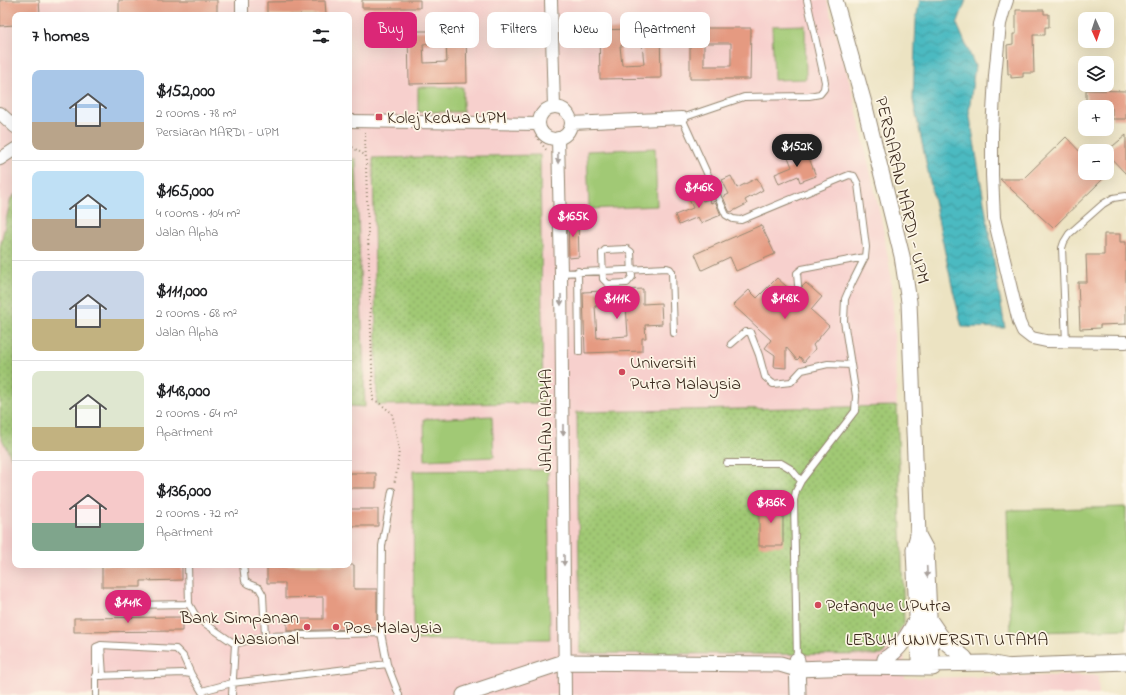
<!DOCTYPE html>
<html lang="en">
<head>
<meta charset="utf-8">
<style>
  :root { --surface:#fff; --page:#f2f2f2; --text:#202124; --muted:#757577; --line:#e0e0e0; --accent:#db2777 }
  body { margin:0; font-family:"Indie Flower",sans-serif; background:var(--page); color:var(--text); height:100vh; display:flex; flex-direction:column; font-size:15px; white-space:nowrap }
  * { box-sizing:border-box; margin:0 }
  p { font-size:13px; color:var(--muted) }
  .icon { flex:none; width:22px; height:22px; fill:none; stroke:currentColor; stroke-width:2; stroke-linecap:round; stroke-linejoin:round }
  .map { position:relative; flex:1; overflow:hidden }
  .details { position:absolute; left:12px; top:12px; width:340px; height:556px; display:flex; flex-direction:column; background:var(--surface); border-radius:8px; box-shadow:0 4px 16px #0002 }
  .details>* { flex:none }
  .guide { position:absolute; left:364px; top:12px; width:380px; height:36px; display:flex; gap:8px }
  .needle { width:26px; rotate:177deg }
  .controls { position:absolute; left:1078px; top:12px; display:grid; gap:8px }
  .controls a { display:grid; place-items:center; width:36px; height:36px; border-radius:8px; background:var(--surface); box-shadow:0 4px 16px #0002; font-size:20px }
  .price { position:absolute; translate:-50% -34px; padding:0 9px; border-radius:14px; background:var(--accent); color:#fff; font-size:13px; line-height:26px; filter:drop-shadow(0 1px 2px #0008) }
  .price::after { content:''; position:absolute; left:50%; top:24px; width:12px; height:9px; margin-left:-6px; background:inherit; clip-path:polygon(0 0,100% 0,50% 100%) }
  .price.active { background:#222; color:#fff }
  ul { padding:0; list-style:none }
  li { display:flex; align-items:center; gap:12px; height:100px; padding:0 20px }
  li+li { border-top:1px solid var(--line) }
  li span { display:grid; place-items:center; flex:none; width:112px; height:80px; border-radius:8px; color:#555 }
  li>.icon { margin-inline-start:auto }
  span .icon { width:48px; height:48px; fill:#fffc; stroke-width:1 }
  li b { font-size:17px }
  h2 { display:flex; justify-content:space-between; align-items:center; height:48px; padding:0 20px; font-size:17px }
  .chip { padding:0 14px; border-radius:8px; background:var(--surface); box-shadow:0 4px 16px #0002; font-size:14px; line-height:36px }
  .chip.active { background:var(--accent); color:#fff }
  .map>svg:first-child { display:block }
  .built { fill:#f7d0cd; fill-rule:evenodd }
  .green { fill:#a1c974; stroke:#6e7a49 }
  .park { fill:url(#park-dots); stroke:#6e7a49 }
  .water { fill:url(#water-waves); stroke:#437270 }
  .building { fill:#e59a81; fill-rule:evenodd }
  .lines { fill:none; stroke-linecap:round; stroke-linejoin:round }
  .service-casing { stroke:#948670; stroke-width:8 }
  .minor-casing { stroke:#948670; stroke-width:14 }
  .tertiary-casing { stroke:#948670; stroke-width:17 }
  .path { stroke:#948670; stroke-width:2; stroke-dasharray:1 3; stroke-linecap:butt }
  .service { stroke:#fff; stroke-width:6 }
  .minor { stroke:#fff; stroke-width:12 }
  .tertiary { stroke:#fff; stroke-width:15 }
  .oneway { fill:#a79f9a }
  .poi-dot { fill:#d1495b; stroke:#fcf5e5; stroke-width:1.5 }
  .labels { text-anchor:middle; stroke-width:3.5; stroke-linejoin:round; paint-order:stroke }
  .poi-label { font-size:18px; fill:#3b2a1e; stroke:#fcf5e5; text-anchor:start }
  .street-label { font-size:18px; fill:#3b2a1e; stroke:#fcf5e5 }
</style>
</head>
<body>
<div class="map">
<svg width="1126" height="695" viewBox="0 0 1126 695">
  <defs>
    <pattern id="park-dots" width="8" height="8" patternUnits="userSpaceOnUse"><rect width="8" height="8" fill="#a1c974"/><path d="M2 2h.1M6 6h.1" fill="none" stroke="#84a35f" stroke-width="1.8" stroke-linecap="round"/></pattern>
    <pattern id="water-waves" width="16" height="10" patternUnits="userSpaceOnUse"><rect width="16" height="10" fill="#4bbac1"/><path d="M0 5q4-4 8 0t8 0" fill="none" stroke="#40979c"/></pattern>
  </defs>
  <rect width="100%" height="100%" fill="#fcf5e5"/>
  <filter id="ink" filterUnits="userSpaceOnUse"><feTurbulence type="fractalNoise" baseFrequency=".025" numOctaves="2"/><feDisplacementMap in="SourceGraphic" scale="8" xChannelSelector="R" yChannelSelector="G"/><feConvolveMatrix kernelMatrix="1 2 1 2 8 2 1 2 1" color-interpolation-filters="sRGB"/></filter>
  <filter id="wash" filterUnits="userSpaceOnUse"><feTurbulence type="fractalNoise" baseFrequency=".012" numOctaves="4" result="noise"/><feDisplacementMap in="SourceGraphic" scale="16" xChannelSelector="R" yChannelSelector="G"/><feGaussianBlur stdDeviation="0.9" result="paint"/><feColorMatrix in="noise" values="0 0 0 0 0 0 0 0 0 0 0 0 0 0 0 0 0 1.4 0 .05"/><feComposite in="paint" operator="in"/></filter>
  <g filter="url(#wash)">
    <rect width="100%" height="100%" fill="#ece3c2"/>
    <path class="built" d="M0,0H827L853,94L882,223L890,269L893,305L897,406L905,678L1098,675L1099,695H0ZM15,15H349V565H15Z"/>
    <path class="green" d="M805,25L806,79L774,80L772,26Z
      M418,87H463V112H418Z
      M655,148L657,206L589,209L587,151Z
      M492,416L494,457L425,460L424,419Z
      M548,470L550,639L414,640L413,471Z
      M1126,507V629L1011,633L1007,510Z"/>
    <path class="park" d="M540,155L543,403L377,405L373,158Z
      M349,159H356L365,407L349,406Z
      M15,194V462L14,463L0,435V248L11,198Z
      M897,406L904,624L882,655L580,653L577,412Z"/>
    <path class="water" d="M920,0H966L957,24L975,66L969,111L1005,328L962,327L952,286L913,100L916,19Z"/>
    <g id="blocks">
      <path class="building" d="M0,0H39L40,15H15V25L0,26Z
        M119,0H217V15H119Z
        M362,0H420V8H362Z
        M325,1L326,15H267V2Z
        M1016,10H1044V14H1049V27H1045V35H1033L1034,73H1023V77L1011,78V74H1008L1007,45L1013,44V34H1016Z
        M660,28L661,78L600,79L599,30ZM642,44L644,64L622,65L620,46Z
        M690,28H751L750,79H690ZM704,43H731V66H704Z
        M408,31H466L467,83L409,84ZM446,43L447,62L424,63L423,44Z
        M1086,90L1126,91V119H1112V108H1107V107H1086Z
        M1126,135V174L1107,154V151Z
        M1066,137L1085,157V173H1099L1104,178L1053,228L1000,179H1023Z
        M797,147L802,160L809,158L816,176L800,182L798,176L779,184L775,174L792,167L786,152Z
        M731,176L737,188L757,178L763,190L745,200L747,204L731,212L729,211L723,197L729,194L722,180Z
        M697,188L703,201L709,199L711,203L715,201L721,215L701,223L698,217L679,225L675,215L693,208L686,193Z
        M568,219H578L579,257L569,258Z
        M761,225L775,254L736,271L730,257L702,270L695,254Z
        M1104,234H1120V242H1126V324L1100,325V328L1080,329L1078,282H1087L1086,255H1104Z
        M777,278L795,294L806,283L822,297L811,310L829,326L813,345L815,349L804,362L800,357L797,360L786,347V368L774,367L775,355L765,348L771,340L733,305L749,290L757,298Z
        M643,289V304L661,303L662,324L645,325L646,338H642V351L585,353L583,292ZM626,305L628,336L597,338L595,306Z
        M349,473H376V488H349Z
        M759,501H783V546H759Z
        M349,509H378V526H349Z
        M102,565H182V580L141,581V587H102Z
        M267,565H354V589H377V628L355,627V629L287,631V619H323V597L285,598V583H267Z
        M182,617V631L74,632V618Z"/>
    </g>
  </g>
  <g filter="url(#ink)">
    <use href="#blocks" fill-opacity="0" stroke="#948670" stroke-width="1"/>
    <g class="lines">
      <g class="service-casing">
        <path id="service" d="M627,249L631,252L632,277L627,283L608,284L603,279L602,253L605,250Z
          M578,271L579,352
          M561,273L667,268L670,269L672,272L674,333
          M798,285L797,273L802,269L865,257
          M1066,342L1062,248L1064,242L1069,234L1103,204L1113,198L1126,196
          M731,344L745,332H750L759,355L765,377L773,384L791,382L802,370L828,364L851,365
          M727,463H781L791,469L801,481
          M392,491L382,546L381,633L387,664L399,695
          M188,565L189,604
          M243,565L245,581L249,584L259,588L263,595L265,636
          M130,605L189,604L197,618L235,644L232,695
          M235,644L265,636L381,633
          M101,645L103,676
          M797,660L794,500L796,491L801,481L855,411L856,396L844,321L845,299L852,283L865,257L866,247L858,184L854,176L849,175L741,220L733,219L726,215L682,118L744,97L809,96L820,94L824,89L825,82L807,0
          M95,676L184,673L191,674L204,695
          M202,691L232,683L387,664
          M96,695V647L101,645L176,649L183,656L191,674"/>
      </g>
      <g class="minor-casing">
        <path id="minor" d="M242,0V15
          M551,0L554,107
          M1007,0L1005,6L1000,24L995,76L992,131V175L994,218L1019,322L1023,331L1032,338L1046,341L1126,342
          M539 123a16 16 0 1 1 32 0a16 16 0 1 1-32 0Z
          M0,113L15,127
          M349,121L539,124
          M571,123L682,118
          M558,138L561,273L565,695
          M0,159L15,149"/>
      </g>
      <g class="tertiary-casing">
        <path id="tertiary" d="M835,0L864,103L902,256L909,302L918,535L914,550L919,659L930,664L988,663L1010,667
          M918,535L926,550L931,659L926,663L920,664
          M929,619L944,641L965,658
          M885,659C900,650 909,634 916,620
          M797,660L798,695
          M1001,667L1126,662
          M464,695L564,662L780,664L797,669L854,667L933,668"/>
      </g>
      <path class="path" d="M365,132L373,400L378,402L392,413L399,450L397,471L394,484
        M536,136L547,151
        M349,145L366,156"/>
      <use href="#service" class="service"/>
      <use href="#minor" class="minor"/>
      <use href="#tertiary" class="tertiary"/>
    </g>
    <defs><path id="oneway-solid" d="M-6-.8H1V-3.2L6.5 0L1 3.2V.8H-6Z"/></defs>
    <g class="oneway">
      <use href="#oneway-solid" transform="translate(558 158) rotate(89)"/>
      <use href="#oneway-solid" transform="translate(561 300) rotate(90)"/>
      <use href="#oneway-solid" transform="translate(563 430) rotate(90)"/>
      <use href="#oneway-solid" transform="translate(564 560) rotate(90)"/>
      <use href="#oneway-solid" transform="translate(927 572) rotate(87)"/>
    </g>
  </g>
  <g class="poi-dot">
    <rect x="375" y="113" width="8" height="8" rx="2"/>
    <circle cx="622" cy="372" r="4"/>
    <circle cx="818" cy="605" r="4"/>
    <circle cx="307" cy="627" r="4"/>
    <circle cx="336" cy="627" r="4"/>
  </g>
  <g class="labels">
    <g class="poi-label">
      <text x="387" y="123">Kolej Kedua UPM</text>
      <text x="630" y="368">Universiti<tspan x="630" dy="21">Putra Malaysia</tspan></text>
      <text x="826" y="611">Petanque UPutra</text>
      <text x="299" y="623" text-anchor="end">Bank Simpanan<tspan x="299" dy="21">Nasional</tspan></text>
      <text x="344" y="633">Pos Malaysia</text>
    </g>
    <g class="street-label">
      <text transform="translate(903 190) rotate(77)" y="6">PERSIARAN MARDI - UPM</text>
      <text transform="translate(545 420) rotate(-90)" y="6">JALAN ALPHA</text>
      <text x="947" y="645">LEBUH UNIVERSITI UTAMA</text>
    </g>
  </g>
</svg>
<div class="controls">
<a><svg class="needle" viewBox="-14 -14 28 28"><path d="M0-13l5 13h-10z" fill="#e53935"/><path d="M0 13l5-13h-10z" fill="#757577"/></svg></a>
<a><svg class="icon" aria-label="layers" viewBox="0 0 24 24"><path d="M12 4l9 5-9 5-9-5zM3 14l9 5 9-5"/></svg></a>
<a>+</a>
<a>−</a>
</div>
<b class="price active" style="left:797px;top:168px">$152K</b>
<b class="price" style="left:699px;top:209px">$146K</b>
<b class="price" style="left:573px;top:238px">$165K</b>
<b class="price" style="left:617px;top:320px">$111K</b>
<b class="price" style="left:785px;top:320px">$148K</b>
<b class="price" style="left:771px;top:524px">$136K</b>
<b class="price" style="left:128px;top:624px">$141K</b>
<div class="guide">
<a class="chip active">Buy</a>
<a class="chip">Rent</a>
<a class="chip">Filters</a>
<a class="chip">New</a>
<a class="chip">Apartment</a>
</div>
<section class="details">
<h2>7 homes<svg class="icon" aria-label="filters" viewBox="0 0 24 24"><path d="M4 7h16M4 17h16"/><circle cx="9" cy="7" r="2"/><circle cx="15" cy="17" r="2"/></svg></h2>
<ul>
<li><span style="background:linear-gradient(#a9c7e8 65%,#b9a48a 0)"><svg class="icon" aria-label="home" viewBox="0 0 24 24"><path d="M3 11l9-7 9 7M6 9v11h12V9"/></svg></span><div><b>$152,000</b><p>2 rooms · 78 m²</p><p>Persiaran MARDI - UPM</p></div></li>
<li><span style="background:linear-gradient(#bfe0f5 60%,#b9a48a 0)"><svg class="icon" aria-label="home" viewBox="0 0 24 24"><path d="M3 11l9-7 9 7M6 9v11h12V9"/></svg></span><div><b>$165,000</b><p>4 rooms · 104 m²</p><p>Jalan Alpha</p></div></li>
<li><span style="background:linear-gradient(#c9d6e8 60%,#c2b280 0)"><svg class="icon" aria-label="home" viewBox="0 0 24 24"><path d="M3 11l9-7 9 7M6 9v11h12V9"/></svg></span><div><b>$111,000</b><p>2 rooms · 68 m²</p><p>Jalan Alpha</p></div></li>
<li><span style="background:linear-gradient(#dfe7d0 70%,#c2b280 0)"><svg class="icon" aria-label="home" viewBox="0 0 24 24"><path d="M3 11l9-7 9 7M6 9v11h12V9"/></svg></span><div><b>$148,000</b><p>2 rooms · 64 m²</p><p>Apartment</p></div></li>
<li><span style="background:linear-gradient(#f6c9c9 65%,#7fa58c 0)"><svg class="icon" aria-label="home" viewBox="0 0 24 24"><path d="M3 11l9-7 9 7M6 9v11h12V9"/></svg></span><div><b>$136,000</b><p>2 rooms · 72 m²</p><p>Apartment</p></div></li>
</ul>
</section>
</div>
</body>
</html>
